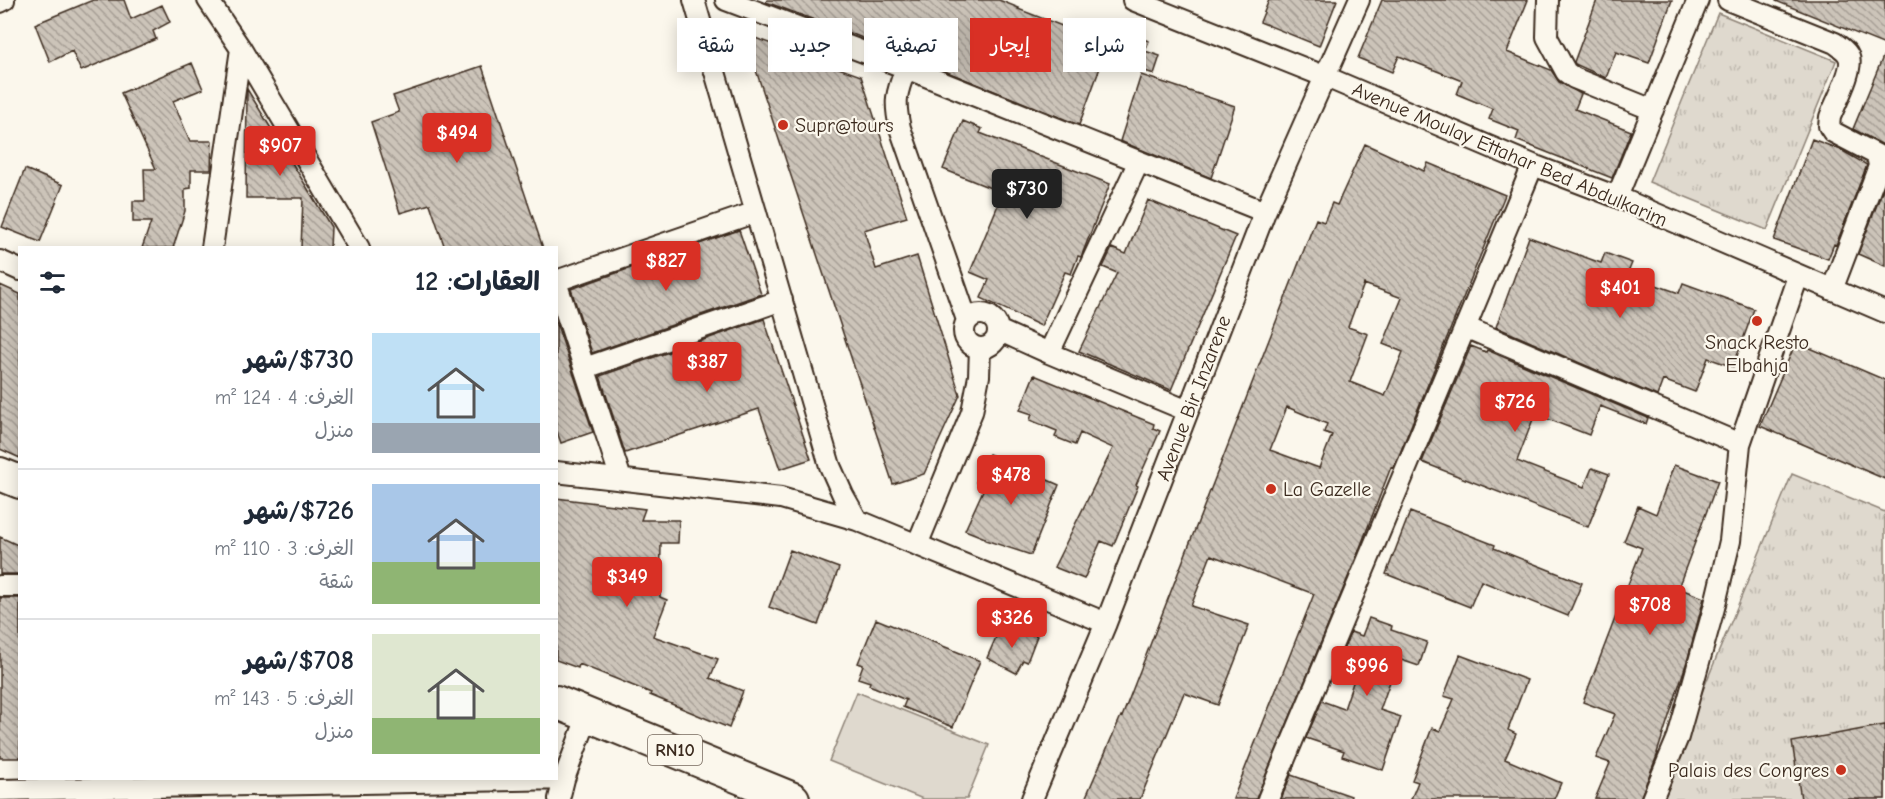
<!DOCTYPE html>
<html lang="ar">
<head>
<meta charset="utf-8">
<style>
  :root { --surface:#fff; --page:#f2f2f3; --text:#1f2937; --muted:#747a83; --line:#e0e1e3; --accent:#d93025 }
  body { margin:0; font-family:"Comic Neue","Playpen Sans Arabic",sans-serif; background:var(--page); color:var(--text); direction:rtl; height:100vh; display:flex; flex-direction:column; font-size:22px; white-space:nowrap }
  * { box-sizing:border-box; margin:0 }
  p { font-size:20px; color:var(--muted) }
  .icon { flex:none; width:33px; height:33px; fill:none; stroke:currentColor; stroke-width:2; stroke-linecap:round; stroke-linejoin:round }
  .map { position:relative; flex:1; overflow:hidden; direction:ltr }
  .details { position:absolute; left:18px; top:246px; width:540px; height:534px; display:flex; flex-direction:column; background:var(--surface); border-radius:0px; box-shadow:0 3px 15px #0003; direction:rtl }
  .details>* { flex:none }
  .hud { position:absolute; left:576px; top:18px; width:570px; height:54px; direction:rtl; display:flex; gap:12px }
  .price { position:absolute; translate:-50% -51px; padding:0 14px; border-radius:6px; background:var(--accent); color:#fff; font-size:20px; line-height:39px; filter:drop-shadow(0 2px 3px #0008) }
  .price::after { content:''; position:absolute; left:50%; top:36px; width:18px; height:14px; margin-left:-9px; background:inherit; clip-path:polygon(0 0,100% 0,50% 100%) }
  .price.selected { background:#222; color:#fff }
  ul { padding:0; list-style:none }
  li { display:flex; align-items:center; gap:18px; height:150px; padding:0 18px }
  li+li { border-top:2px solid var(--line) }
  li span { display:grid; place-items:center; flex:none; width:168px; height:120px; border-radius:0px; color:#555 }
  li>.icon { margin-inline-start:auto }
  span .icon { width:72px; height:72px; fill:#fffc; stroke-width:1 }
  li b { font-size:26px }
  h2 { display:flex; justify-content:space-between; align-items:center; height:72px; padding:0 18px; font-size:26px }
  .chip { padding:0 21px; border-radius:0px; background:var(--surface); box-shadow:0 3px 15px #0003; font-size:21px; line-height:54px }
  .chip.selected { background:var(--accent); color:#fff }
  .map>svg:first-child { display:block }
  .park { fill:url(#park-tufts); stroke:#8d8276; stroke-width:1.5 }
  .garden { fill:#dfd9ce; stroke:#8d8276; stroke-width:1.5 }
  .building { fill:url(#building-back-hatch); stroke:#3b2a1e; stroke-width:1.5; fill-rule:evenodd }
  .lines { fill:none; stroke-linecap:round; stroke-linejoin:round }
  .street-casing { stroke:#3b2a1e; stroke-width:24 }
  .primary-casing { stroke:#3b2a1e; stroke-width:36 }
  .street { stroke:#fbf7ec; stroke-width:20 }
  .primary { stroke:#fbf7ec; stroke-width:32 }
  .poi-dot { fill:#c8321e; stroke:#fbf7ec; stroke-width:2 }
  .labels { text-anchor:middle; stroke-width:4.5; stroke-linejoin:round; paint-order:stroke }
  .shield { fill:#fbf7ec; stroke:#75685c; stroke-width:1.5 }
  .shield-label { font-size:18px; font-weight:bold; fill:#3b2a1e }
  .poi-label { font-size:20px; fill:#3b2a1e; stroke:#fbf7ec; text-anchor:start }
  .street-label { font-size:20px; fill:#3b2a1e; stroke:#fbf7ec }
</style>
</head>
<body>
<div class="map">
<svg width="1885" height="799" viewBox="0 0 1885 799">
  <defs>
    <pattern id="park-tufts" width="24" height="20" patternUnits="userSpaceOnUse" patternTransform="scale(1.5)"><rect width="24" height="20" fill="#dfd9ce"/><path d="M3 7l-1-3M5 7V3M7 7l1-3M15 17l-1-3M17 17v-4M19 17l1-3" fill="none" stroke="#c0bab0"/></pattern>
    <pattern id="building-back-hatch" width="6" height="6" patternUnits="userSpaceOnUse" patternTransform="scale(1.5)"><rect width="6" height="6" fill="#ccc4b9"/><path d="M-1 5l2 2M0 0l6 6M5-1l2 2" fill="none" stroke="#a79f96"/></pattern>
  </defs>
  <rect width="100%" height="100%" fill="#fbf7ec"/>
  <filter id="ink" filterUnits="userSpaceOnUse"><feTurbulence type="fractalNoise" baseFrequency=".0167" numOctaves="2"/><feDisplacementMap in="SourceGraphic" scale="12" xChannelSelector="R" yChannelSelector="G"/><feConvolveMatrix kernelMatrix="1 2 1 2 8 2 1 2 1" color-interpolation-filters="sRGB"/></filter>
  <g filter="url(#ink)">
    <path class="park" d="M1718,13L1836,61L1767,230L1649,182Z
      M1792,474L1885,512V799H1658Z"/>
    <path class="garden" d="M857,692L989,745L967,799H923L829,761Z"/>
    <path class="building" d="M93,0H124L131,19L162,5L170,22L153,31L156,39L81,71L72,51L50,62L35,24Z
      M767,0H999L1019,8L1018,9L1101,41L1105,27L1149,41L1145,51L1160,56L1154,74L1104,57L1079,125L855,35L766,2Z
      M1269,0H1337L1319,46L1260,22Z
      M1382,0H1528L1507,52L1551,70L1559,82L1581,94L1575,109L1631,131L1612,178L1516,140L1519,131L1489,119L1493,109L1457,94L1462,81L1399,56L1392,72L1358,58Z
      M1597,0H1672L1649,63L1616,52L1606,78L1575,64L1574,62Z
      M1885,0V45L1776,1V0Z
      M744,34L861,76L907,217L864,230L876,269L917,256L960,395L924,474L893,484Z
      M1885,52V146L1853,129Z
      M192,63L203,89L173,101L190,141H212L211,170H191V188L185,189V211L173,248H142L151,222H133V201H145L144,169H156L121,93Z
      M482,66L543,248H445L430,204L400,213L371,122L399,112L393,96Z
      M1141,75L1235,106L1211,178L1120,141Z
      M247,89L331,227L330,248H301L303,198H246Z
      M963,121L982,129L980,133L1110,184L1081,257L1078,256L1071,274L1065,272L1041,326L981,298L989,280L970,272L1003,193L943,169Z
      M1812,139L1841,150L1867,165L1836,245L1834,244L1828,259L1774,240Z
      M1365,144L1424,171L1428,163L1505,195L1400,453L1393,468L1391,467L1356,558L1256,799H1233L1314,594L1211,555L1191,606L1249,625L1218,705L1184,693L1140,799H1085L1121,716L1122,717L1316,219L1324,222L1332,203L1337,205ZM1364,284L1402,298L1383,344L1403,352L1385,396L1350,382L1368,334L1348,327ZM1287,407L1327,424L1324,432L1332,435L1319,468L1270,450Z
      M25,169L63,185L40,242L2,227Z
      M1885,184V266L1858,254Z
      M1148,200L1236,236L1171,390L1079,351L1117,273L1103,267L1112,248L1126,254Z
      M739,230L761,294L592,353L571,289Z
      M1529,237L1601,263L1605,253L1632,263L1627,275L1679,293L1683,283L1754,309L1733,367L1708,358L1695,392L1663,380L1657,396L1496,327Z
      M0,285L20,294V458L0,449Z
      M764,319L811,459L780,469L759,409L625,453L600,376Z
      M556,322L593,432L561,443L556,429Z
      M1796,342L1885,380V479L1760,426Z
      M1471,346L1486,352L1487,350L1648,418L1646,424L1600,406L1589,435L1535,414L1517,461L1584,487L1592,468L1609,474L1588,527L1422,462Z
      M1034,375L1154,424L1153,428L1160,431L1136,485L1138,486L1113,546L1101,541L1084,579L1054,567L1113,448L1080,433L1075,445L1055,437L1057,431L1030,420L1032,414L1020,410Z
      M989,454L1059,485L1031,555L985,540V538L965,530L985,486L976,482Z
      M1674,465L1718,481L1678,588L1704,598L1688,658L1657,753H1658L1640,799H1595L1610,763L1596,758L1615,714L1583,702L1642,548L1624,541L1638,506L1656,514Z
      M556,498L645,509L641,520H679L678,543H661L660,597L667,600L653,636L718,659L710,678L743,691L729,728L650,695L651,693L579,664L578,668L556,660Z
      M1410,512L1495,545L1494,548L1582,583L1568,616L1481,581L1470,607L1386,574Z
      M0,537L20,546V574H0Z
      M790,550L839,568L818,625L769,607Z
      M0,598H20V758H0Z
      M1369,618L1392,626L1391,630L1427,642L1419,666L1398,659L1380,710L1401,717L1383,770L1342,756L1344,751L1306,738L1322,701L1344,709L1361,659L1342,652L1351,632L1362,636Z
      M876,619L980,661L953,727L903,707L906,700L869,685L870,682L858,678L863,665L858,663Z
      M1000,628L1016,635L1018,629L1037,636L1027,662L1023,660L1016,673L987,658Z
      M1460,655L1527,680L1508,730L1516,734L1505,759L1561,783L1554,799H1411L1418,782L1412,780L1432,728L1440,731L1454,699L1444,696Z
      M1885,725V799H1801L1792,742Z
      M1291,775L1351,796L1350,799H1281Z"/>
    <g class="lines">
      <g class="street-casing">
        <path id="street" d="M208,0L241,49L359,248
          M694,0L830,466L843,495L857,520L1106,623
          M726,0L906,68
          M1133,0L1326,77L1533,165L1617,197L1885,312
          M1548,0L1547,37L1566,72L1574,78L1653,110
          M1728,0L1835,43C1840,47 1847,51 1849,57C1854,69 1835,104 1830,117L1829,126L1833,132L1877,155L1879,166L1832,290
          M0,2L4,0
          M1617,197L1698,0
          M212,248L241,49
          M0,261L20,270
          M556,281L756,212
          M556,282L621,479
          M964 331a17 17 0 1 1 34 0a17 17 0 1 1-34 0Z
          M967,320L900,128C894,101 896,94 906,68L1265,212
          M1465,327L1740,444
          M998,330L1049,353L1139,161
          M1049,353L1188,411
          M585,368L782,300
          M556,472L781,498L857,520
          M917,545L972,412L979,376L980,348
          M0,586H20
          M0,790L564,779
          M559,799L564,779L588,715
          M1032,799L1106,623L1265,212L1359,0
          M1268,799L1533,165
          M1652,799L1678,737L1714,608L1730,541L1740,444L1798,276"/>
      </g>
      <g class="primary-casing">
        <path id="primary" d="M0,474L20,482
          M556,702L793,799"/>
      </g>
      <use href="#street" class="street"/>
      <use href="#primary" class="primary"/>
    </g>
  </g>
  <g class="poi-dot">
    <circle cx="783" cy="125" r="6"/>
    <circle cx="1757" cy="321" r="6"/>
    <circle cx="1271" cy="489" r="6"/>
    <circle cx="1841" cy="770" r="6"/>
  </g>
  <g class="labels">
    <rect class="shield" x="648" y="735" width="54" height="30" rx="4.5"/>
    <g class="shield-label">
      <text x="675" y="756">RN10</text>
    </g>
    <g class="poi-label">
      <text x="795" y="132">Supr@tours</text>
      <text x="1757" y="349" text-anchor="middle">Snack Resto<tspan x="1757" dy="23">Elbahja</tspan></text>
      <text x="1283" y="496">La Gazelle</text>
      <text x="1829" y="777" text-anchor="end">Palais des Congres</text>
    </g>
    <g class="street-label">
      <text transform="translate(1510 154) rotate(23)" y="7">Avenue Moulay Ettahar Bed Abdulkarim</text>
      <text transform="translate(1193 398) rotate(-69)" y="7">Avenue Bir Inzarene</text>
    </g>
  </g>
</svg>
<b class="price" style="left:457px;top:164px">$494</b>
<b class="price" style="left:280px;top:177px">$907</b>
<b class="price selected" style="left:1027px;top:220px">$730</b>
<b class="price" style="left:666px;top:292px">$827</b>
<b class="price" style="left:1620px;top:319px">$401</b>
<b class="price" style="left:707px;top:393px">$387</b>
<b class="price" style="left:1515px;top:433px">$726</b>
<b class="price" style="left:1011px;top:506px">$478</b>
<b class="price" style="left:627px;top:608px">$349</b>
<b class="price" style="left:1650px;top:636px">$708</b>
<b class="price" style="left:1012px;top:649px">$326</b>
<b class="price" style="left:1367px;top:697px">$996</b>
<div class="hud">
<a class="chip">شراء</a>
<a class="chip selected">إيجار</a>
<a class="chip">تصفية</a>
<a class="chip">جديد</a>
<a class="chip">شقة</a>
</div>
<section class="details">
<h2>العقارات: 12<svg class="icon" aria-label="filters" viewBox="0 0 24 24"><path d="M4 7h16M4 17h16"/><circle cx="9" cy="7" r="2"/><circle cx="15" cy="17" r="2"/></svg></h2>
<ul>
<li><span style="background:linear-gradient(#bfe0f5 75%,#9aa5b1 0)"><svg class="icon" aria-label="home" viewBox="0 0 24 24"><path d="M3 11l9-7 9 7M6 9v11h12V9"/></svg></span><div><b>$730/شهر</b><p>الغرف: 4 · 124 m²</p><p>منزل</p></div></li>
<li><span style="background:linear-gradient(#a9c7e8 65%,#8fb573 0)"><svg class="icon" aria-label="home" viewBox="0 0 24 24"><path d="M3 11l9-7 9 7M6 9v11h12V9"/></svg></span><div><b>$726/شهر</b><p>الغرف: 3 · 110 m²</p><p>شقة</p></div></li>
<li><span style="background:linear-gradient(#dfe7d0 70%,#8fb573 0)"><svg class="icon" aria-label="home" viewBox="0 0 24 24"><path d="M3 11l9-7 9 7M6 9v11h12V9"/></svg></span><div><b>$708/شهر</b><p>الغرف: 5 · 143 m²</p><p>منزل</p></div></li>
</ul>
</section>
</div>
</body>
</html>
